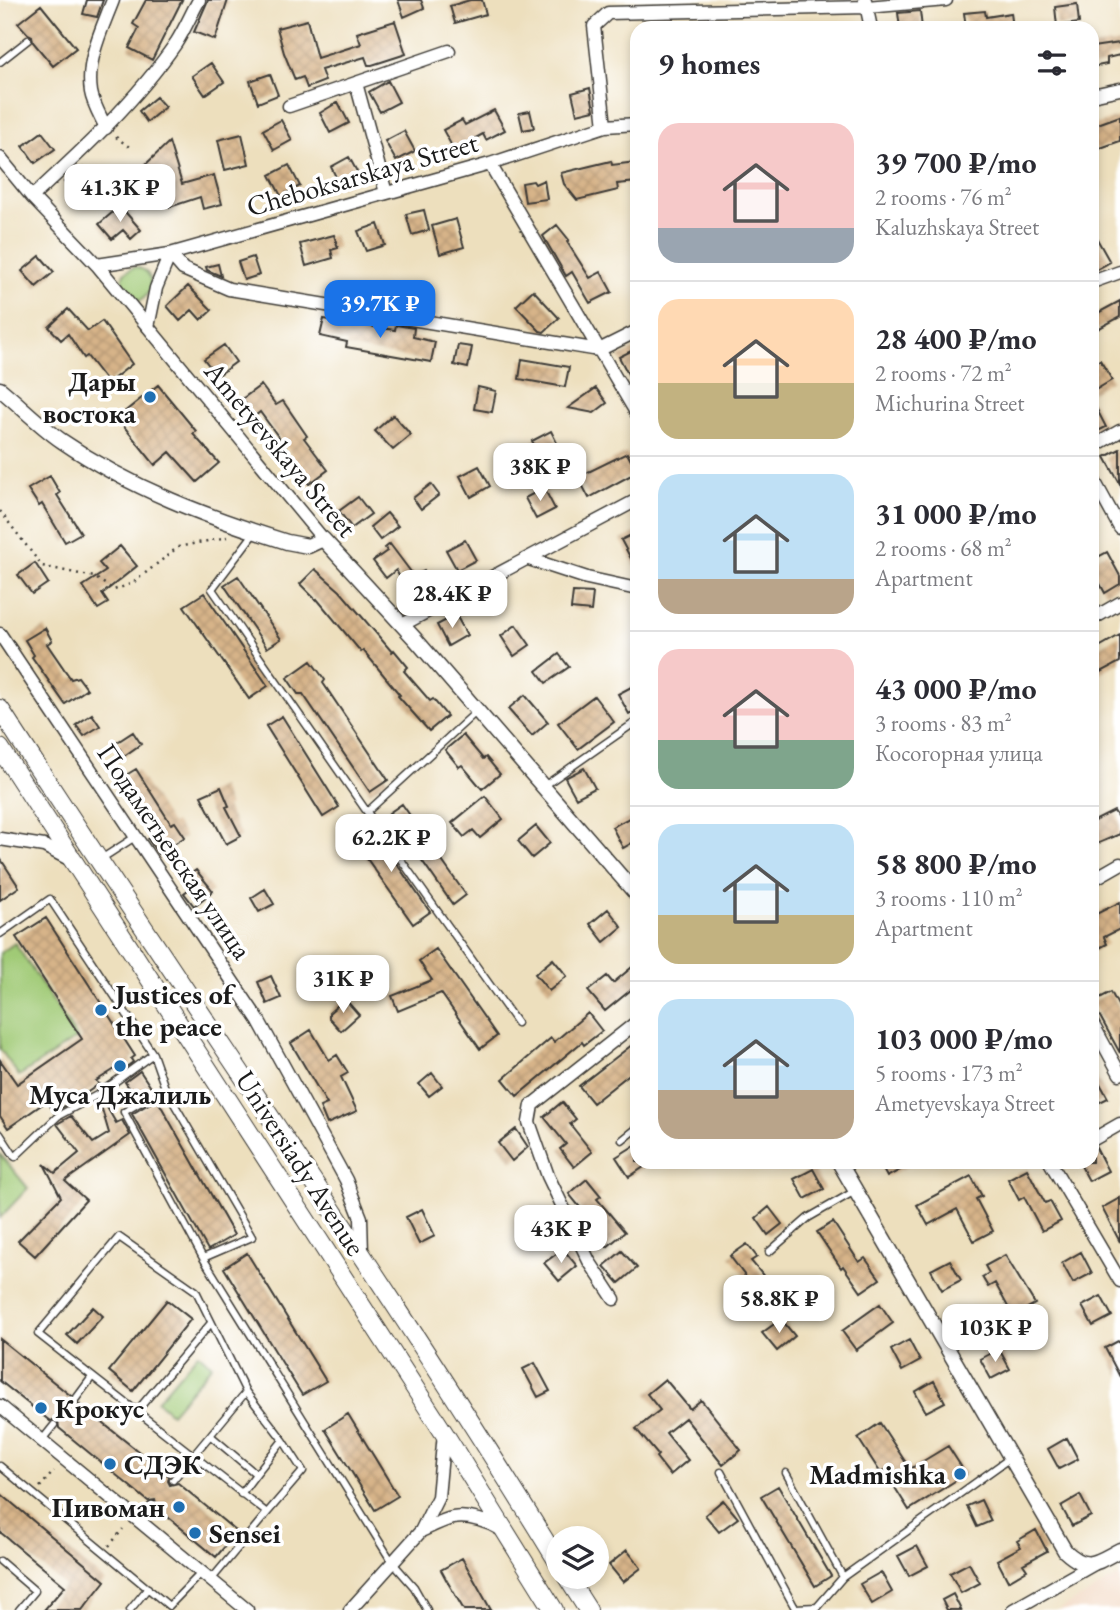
<!DOCTYPE html>
<html lang="en">
<head>
<meta charset="utf-8">
<style>
  :root { --surface:#fff; --page:#f2f2f3; --text:#2b2b33; --muted:#7c7c81; --line:#e1e1e2; --accent:#1a73e8 }
  body { margin:0; font-family:"EB Garamond",serif; background:var(--page); color:var(--text); height:100vh; display:flex; flex-direction:column; font-size:26px; white-space:nowrap }
  * { box-sizing:border-box; margin:0 }
  p { font-size:23px; color:var(--muted) }
  .icon { flex:none; width:38px; height:38px; fill:none; stroke:currentColor; stroke-width:2; stroke-linecap:round; stroke-linejoin:round }
  .map { position:relative; flex:1; overflow:hidden }
  .drawer { position:absolute; left:630px; top:21px; width:469px; height:1148px; display:flex; flex-direction:column; background:var(--surface); border-radius:21px; box-shadow:0 4px 10px #0003 }
  .drawer>* { flex:none }
  .buttons { position:absolute; left:546px; top:1526px; display:grid; gap:14px }
  .buttons a { display:grid; place-items:center; width:63px; height:63px; border-radius:50%; background:var(--surface); box-shadow:0 4px 10px #0003; font-size:35px }
  .price { position:absolute; translate:-50% -60px; padding:0 16px; border-radius:14px; background:#fff; color:#222; font-size:23px; line-height:46px; filter:drop-shadow(0 2px 4px #0008) }
  .price::after { content:''; position:absolute; left:50%; top:42px; width:21px; height:16px; margin-left:-10px; background:inherit; clip-path:polygon(0 0,100% 0,50% 100%) }
  .price.selected { background:var(--accent); color:#fff }
  ul { padding:0; list-style:none }
  li { display:flex; align-items:center; gap:21px; height:175px; padding:0 28px }
  li+li { border-top:2px solid var(--line) }
  li span { display:grid; place-items:center; flex:none; width:196px; height:140px; border-radius:21px; color:#555 }
  li>.icon { margin-inline-start:auto }
  span .icon { width:84px; height:84px; fill:#fffc; stroke-width:1 }
  li b { font-size:30px }
  h2 { display:flex; justify-content:space-between; align-items:center; height:84px; padding:0 28px; font-size:30px }
  .map>svg:first-child { display:block }
  .built { fill:#f1d5bd }
  .green { fill:#a0ca76; stroke:#5e7349; stroke-width:2 }
  .building { fill:url(#building-cross-hatch) }
  .lines { fill:none; stroke-linecap:round; stroke-linejoin:round }
  .service-casing { stroke:#3b3934; stroke-width:9 }
  .minor-casing { stroke:#3b3934; stroke-width:15 }
  .tertiary-casing { stroke:#3b3934; stroke-width:17 }
  .primary-casing { stroke:#3b3934; stroke-width:20 }
  .path { stroke:#3b3934; stroke-width:2.5; stroke-dasharray:2 5; stroke-linecap:butt }
  .service { stroke:#fff; stroke-width:6 }
  .minor { stroke:#fff; stroke-width:12 }
  .tertiary { stroke:#fff; stroke-width:14 }
  .primary { stroke:#fff; stroke-width:18 }
  .poi-dot { fill:#1f6fb2; stroke:#fff; stroke-width:2.5 }
  .labels { text-anchor:middle; stroke-width:7; stroke-linejoin:round; paint-order:stroke }
  .street-label { font-size:28px; fill:#1c1c1c; stroke:#fff }
  .poi-label { font-size:28px; font-weight:bold; fill:#1c1c1c; stroke:#fff; text-anchor:start }
</style>
</head>
<body>
<div class="map">
<svg width="1120" height="1610" viewBox="0 0 1120 1610">
  <defs>
    <pattern id="building-cross-hatch" width="8" height="8" patternUnits="userSpaceOnUse" patternTransform="scale(1.75)"><rect width="8" height="8" fill="#d7b489"/><path d="M0 0l8 8M0 8l8-8" fill="none" stroke="#b89a76"/></pattern>
  </defs>
  <rect width="100%" height="100%" fill="#fff"/>
  <filter id="ink" filterUnits="userSpaceOnUse"><feTurbulence type="fractalNoise" baseFrequency=".0143" numOctaves="2"/><feDisplacementMap in="SourceGraphic" scale="14" xChannelSelector="R" yChannelSelector="G"/><feConvolveMatrix kernelMatrix="1 2 1 2 8 2 1 2 1" color-interpolation-filters="sRGB"/></filter>
  <filter id="wash" filterUnits="userSpaceOnUse"><feTurbulence type="fractalNoise" baseFrequency=".00686" numOctaves="4" result="noise"/><feDisplacementMap in="SourceGraphic" scale="28" xChannelSelector="R" yChannelSelector="G"/><feGaussianBlur stdDeviation="1.57" result="paint"/><feColorMatrix in="noise" values="0 0 0 0 0 0 0 0 0 0 0 0 0 0 0 0 0 1.4 0 .05"/><feComposite in="paint" operator="in"/></filter>
  <g filter="url(#wash)">
    <rect width="100%" height="100%" fill="#eddfbd"/>
    <path class="built" d="M1120,1576V1610H1058Z"/>
    <path class="green" d="M134,267C158,269 154,299 135,302L121,286L124,273Z
      M15,943L77,1038L19,1076L0,1049V953Z
      M0,1154L28,1188L0,1218Z
      M198,1353L212,1365L171,1413L157,1401Z"/>
    <g id="blocks">
      <path class="building" d="M87,0H103L97,17L83,14Z
        M146,0H182L152,60L129,48L139,28L133,24Z
        M208,0H228L215,40L194,32Z
        M398,0H421L424,8L404,17Z
        M470,0H482L486,14L455,23L450,6Z
        M1077,4L1079,23L1057,26L1055,7Z
        M41,5L76,48L53,66L33,42L32,36L28,34L18,23Z
        M920,11L922,28H900L898,13Z
        M985,11L986,17L1011,13L1013,28H966L964,13Z
        M307,20L317,58L361,44L357,33L395,21L406,54L372,65H368L365,57L321,70L325,81L307,88L303,77L295,80L284,53L277,28Z
        M1120,43V55L1107,58V64L1092,67V47Z
        M211,63L224,82L205,95L192,76Z
        M270,74L278,95L258,103L250,81Z
        M388,81L399,102L380,112L369,92Z
        M590,88L594,110L577,114L572,93Z
        M156,97L165,107L147,122L139,111Z
        M338,102L349,123L330,133L320,113Z
        M494,110L505,130L486,140L483,134L454,150L443,130L462,120L465,125Z
        M530,111L534,128L523,130L519,113Z
        M1120,116V141L1092,151V126Z
        M281,120L292,140L274,150L263,130Z
        M404,131L415,151L396,161L385,141Z
        M42,132L55,149L35,163L23,146Z
        M242,134L249,164L225,170L218,140Z
        M169,142L182,184L214,175L222,204L203,209L200,197L170,207L168,196L157,198L145,165Z
        M349,157L360,177L341,187L331,167Z
        M611,161L612,165L637,162V182L617,184L618,190L577,200L564,184L561,173Z
        M289,165L300,186L281,196L270,175Z
        M83,168L96,185L77,199L64,182Z
        M544,180L547,199L525,202L522,183L533,181L535,184Z
        M120,206L141,230L131,239L123,230L112,239L99,224Z
        M424,210L429,230L412,235L406,214Z
        M456,219L464,247L440,254L432,226Z
        M378,224L385,245L366,251L358,231Z
        M557,225L569,240L567,242L590,278L601,272L612,292L590,303L572,272L566,276L543,236Z
        M1092,230L1110,262L1092,272Z
        M334,235L338,248L331,250L333,258L306,266L300,244Z
        M40,256L54,272L36,287L22,271Z
        M253,257L259,275L244,280L238,262Z
        M218,264L221,276L207,270L206,267Z
        M188,286L212,310L201,320L192,310L180,321L167,306Z
        M533,290L559,318L544,332L540,331L516,306Z
        M401,292L420,296L417,311L399,308Z
        M1120,301V317L1092,332V316Z
        M68,309L88,331L102,321L132,364L108,383L87,356L84,358L68,334L61,340L49,327Z
        M324,319L395,330L396,325L414,328L413,337L435,342L431,362L346,347L347,342L320,336Z
        M224,345L236,362L217,376L204,359Z
        M458,345L472,347L468,368L454,365Z
        M637,348V391L619,357Z
        M522,359L569,367L565,387L519,379Z
        M1100,360L1112,380L1092,392V365Z
        M158,385L196,431L193,434L219,463L197,482L170,452L155,465L117,418Z
        M261,385L276,405L283,401L307,436L304,438L328,470L309,484L296,467L299,465L260,412L255,416L242,399Z
        M478,387L496,391L492,412L474,409Z
        M596,388L607,403L594,413L568,408Z
        M1092,400L1106,427L1092,434Z
        M393,415L411,435L393,450L375,431Z
        M551,431L561,451L543,461L532,441Z
        M1120,449V484L1105,457Z
        M627,453L637,472L589,498L578,477Z
        M479,466L490,486L471,497L460,476Z
        M50,476L60,493L57,495L81,533L65,542L42,504L39,506L28,489Z
        M431,484L439,495L421,509L413,498Z
        M544,488L555,509L536,519L525,498Z
        M358,497L371,514L352,528L339,511Z
        M387,513L398,526L380,540L370,527Z
        M637,532V570L621,540Z
        M465,540L476,560L457,570L446,550Z
        M390,544L414,576L424,571L433,590L412,601L396,570L386,578L373,561L387,551L385,548Z
        M120,546L137,566L102,594L108,603L98,609L83,586L106,571L99,563Z
        M1107,552L1120,576V584L1105,593L1092,569V560Z
        M35,563L48,583L32,594L18,575Z
        M315,569L340,591L392,652L394,650L408,667L404,671L430,701L433,699L447,716L429,731L398,696L400,695L363,650L361,652L317,599L316,600L300,584Z
        M238,576L281,639L267,648L224,585Z
        M573,592L593,593L591,611L571,609Z
        M204,593L268,686L249,699L184,606Z
        M456,615L467,635L448,646L437,625Z
        M516,625L530,645L514,656L501,636Z
        M45,628L52,641L47,644L71,679L78,677L87,689L65,704L32,657L34,655L25,640Z
        M1120,635V662L1092,677V651Z
        M559,654L569,667L546,683L537,671Z
        M311,661L325,680L323,683L388,780L370,792L303,694H298L287,678Z
        M637,684V710L629,714L618,694Z
        M525,695L548,722L532,736L508,709Z
        M594,696L614,722L578,749L558,723Z
        M92,714L100,726L84,736L76,725Z
        M282,716L339,807L323,817L266,726Z
        M133,732L141,744L124,756L116,743Z
        M463,735L483,759L486,757L500,774L482,789L462,765L459,767L445,750Z
        M584,768L595,788L576,798L565,778Z
        M136,769L171,824L175,822L185,837L158,854L148,839L153,836L118,780Z
        M221,787L229,806L226,807L241,836L226,844L201,796Z
        M485,796L503,819L480,838L473,830L464,837L452,823Z
        M402,804L466,895L453,905L389,813Z
        M1114,811L1120,821V834L1092,846V822Z
        M631,817L637,829V840L623,848L612,827Z
        M369,824L430,912L413,924L351,836Z
        M536,826L550,843L532,858L518,841Z
        M0,858L19,887L0,900Z
        M196,870L213,891L194,906L184,893L192,887L185,878Z
        M265,889L274,904L259,912L251,898Z
        M1120,902V929L1104,937L1107,944L1092,952V916Z
        M608,909L622,927L604,942L590,924Z
        M46,918L135,1056L131,1059L133,1062L118,1073L115,1069L96,1081L99,1084L78,1099L54,1112L47,1101L8,1128L0,1116V1060L17,1084L82,1039L16,937Z
        M436,949L497,1036L480,1049L441,993L398,1011L392,996L432,980L419,961Z
        M553,959L567,976L549,991L535,974Z
        M637,963V985L605,1011L588,991L607,976L613,983Z
        M271,976L281,998L267,1004L258,982Z
        M1111,992L1120,1009V1053L1092,1002Z
        M345,999L359,1015L341,1031L329,1018V1013Z
        M588,1013L602,1031L584,1045L582,1042L517,1096L503,1079L551,1038L554,1042Z
        M311,1030L329,1060L337,1055L348,1073L341,1077L357,1111L327,1124L320,1107L327,1104L291,1043Z
        M637,1041V1068L593,1103L579,1086Z
        M1092,1069L1108,1098L1092,1106Z
        M140,1071L152,1089L136,1098L125,1082Z
        M432,1073L442,1086L429,1096L419,1084Z
        M157,1099L234,1235L208,1250L132,1114Z
        M562,1102L576,1119L570,1124L592,1152L574,1167L560,1149L566,1144L544,1117Z
        M105,1104L116,1123L122,1120L130,1135L65,1181L86,1200L35,1256L18,1241L61,1197L44,1164L55,1173L79,1153L57,1124L71,1116L93,1143L109,1133L101,1106Z
        M516,1129L528,1147L512,1161L498,1143Z
        M637,1144V1162H651L629,1177L616,1157Z
        M1096,1148L1108,1171L1089,1181L1079,1162H1092V1149Z
        M879,1162H915L887,1177Z
        M813,1169L824,1189L805,1199L794,1179Z
        M1027,1169L1045,1203L1050,1201L1061,1221L1042,1231L1024,1197L1019,1200L1008,1179Z
        M971,1176L982,1196L976,1199L993,1231L974,1241L957,1209L928,1225L917,1205Z
        M587,1179L601,1196L597,1199L625,1232L607,1247L592,1229L596,1227L569,1194Z
        M1120,1198V1242L1102,1208Z
        M769,1207L782,1224L768,1235L756,1218Z
        M422,1209L435,1236L419,1244L406,1217Z
        M833,1222L859,1262L865,1258L880,1279L861,1292L843,1266L841,1268L817,1232Z
        M747,1244L757,1257L751,1261L777,1292L759,1307L745,1290L751,1284L730,1256Z
        M563,1249L577,1266L559,1281L544,1263Z
        M622,1251L637,1268L619,1283L604,1266Z
        M1081,1252L1092,1273L1073,1283L1062,1263Z
        M247,1253L326,1381L302,1395L224,1268Z
        M1005,1255L1035,1304L1013,1316L995,1283L988,1287L982,1277L989,1273L985,1266Z
        M950,1260L961,1280L942,1290L931,1270Z
        M1101,1296L1112,1316L1093,1326L1082,1306Z
        M167,1300L191,1319L133,1391L109,1371Z
        M880,1304L893,1323L856,1350L842,1331Z
        M93,1307L103,1316L77,1344L67,1335Z
        M781,1319L795,1336L777,1351L762,1333Z
        M0,1339L71,1396V1404L75,1406L79,1404L169,1476L168,1481L170,1485L178,1483L237,1532L216,1557L157,1508L155,1500L148,1501L59,1428L58,1421L54,1419L50,1421L0,1381Z
        M909,1340L920,1361L902,1371L891,1350Z
        M1120,1340V1377L1105,1348Z
        M999,1349L1010,1369L991,1379L980,1359Z
        M535,1363L550,1391L538,1397L523,1369Z
        M665,1379L690,1409L701,1400L741,1450L723,1465L685,1418L666,1433L688,1460L670,1475L656,1457L658,1455L636,1429L660,1410L647,1394Z
        M934,1381L945,1402L926,1412L915,1392Z
        M348,1414L398,1496L375,1510L325,1429Z
        M880,1423L910,1469L948,1446L966,1474L909,1510L884,1470L880,1472L858,1438Z
        M1067,1438L1078,1459L1059,1469L1048,1449Z
        M778,1486L831,1576L815,1586L761,1496Z
        M0,1493L105,1581L82,1610H44L65,1586L0,1532Z
        M1080,1495L1091,1516L1072,1526L1061,1506Z
        M723,1500L738,1518L719,1532L705,1515Z
        M981,1500L991,1521L977,1527L967,1506Z
        M1036,1530L1047,1551L1023,1564L1027,1570L1008,1581L997,1560L1021,1547L1017,1541Z
        M917,1546L928,1566L909,1576L898,1556Z
        M627,1550L641,1568L623,1582L609,1565Z
        M462,1558L491,1610H464L447,1581L441,1570Z
        M969,1563L980,1583L961,1593L950,1573Z
        M881,1572L892,1592L872,1604L860,1584Z
        M953,1594L961,1610H947L942,1600Z"/>
    </g>
  </g>
  <g filter="url(#ink)">
    <use href="#blocks" fill-opacity="0" stroke="#3b3934" stroke-width="2"/>
    <g class="lines">
      <g class="service-casing">
        <path id="service" d="M0,62L28,40
          M255,532L212,589L367,812
          M476,712L367,812L517,1023
          M544,786L637,721
          M101,859L135,837
          M0,934L50,899L153,1054L97,1095L58,1116L15,1157L0,1134
          M153,1054L165,1088L252,1237L203,1258
          M165,1088L124,1112L203,1258L392,1562L414,1587L427,1610
          M622,1140L637,1128
          M769,1252L808,1218L855,1191
          M246,1392L283,1440L256,1474
          M75,1400L92,1377
          M136,1412L211,1323
          M211,1436L256,1474L241,1494
          M42,1440L54,1425
          M0,1466L169,1606L202,1572
          M721,1472L795,1608L817,1607L843,1577L1010,1458
          M786,1473L843,1577
          M173,1480L246,1392L196,1291L119,1237L38,1334L267,1513L211,1580
          M267,1513L303,1471L283,1440
          M139,1520L152,1505
          M0,1561L35,1591L19,1610
          M130,1610L148,1588"/>
      </g>
      <g class="minor-casing">
        <path id="minor" d="M865,0L871,28
          M356,83L386,193
          M1092,95L1120,89
          M289,106L449,51
          M605,126L594,26L608,13L867,7L946,0
          M106,128C101,117 93,104 91,92C86,60 102,29 113,0
          M0,158L32,197L97,265L323,539
          M490,164L637,414
          M32,197C84,149 136,101 176,43C185,29 191,14 199,0
          M97,265L170,254L490,164L605,126L637,124
          M1092,282L1120,272
          M148,327L156,288L170,254L183,269L229,289L599,350L637,331
          M1092,447L1120,431
          M1092,477L1120,528
          M529,559L587,578L637,589
          M1092,619L1120,603
          M402,625L637,500
          M0,634L259,1021L346,1180L361,1218L362,1254
          M0,839L44,846L69,859
          M1092,880L1120,864
          M1092,1023L1120,1074
          M1092,1140L1120,1124
          M1050,1162L1120,1281
          M614,1299L589,1261L548,1176L529,1122L532,1105L637,1022
          M0,1406L247,1610
          M421,1531C430,1527 442,1520 453,1518C469,1515 489,1522 502,1530
          M350,1610L421,1531L438,1497L444,1433
          M1013,1610L1094,1564"/>
      </g>
      <g class="tertiary-casing">
        <path id="tertiary" d="M0,389C21,406 40,426 62,441C132,489 207,517 287,542L308,546L323,539L416,640L637,895
          M839,1162L1065,1551C1088,1572 1095,1563 1120,1550"/>
      </g>
      <g class="primary-casing">
        <path id="primary" d="M0,709C184,995 381,1272 558,1562
          M0,748L444,1433L554,1610
          M567,1577L588,1610"/>
      </g>
      <path class="path" d="M116,137L132,149
        M0,511L42,566L94,577L114,590L133,583L178,547L227,537
        M40,1487L54,1471
        M109,1546L123,1529"/>
      <use href="#service" class="service"/>
      <use href="#minor" class="minor"/>
      <use href="#tertiary" class="tertiary"/>
      <use href="#primary" class="primary"/>
    </g>
  </g>
  <g class="poi-dot">
    <circle cx="150" cy="397" r="7"/>
    <circle cx="101" cy="1010" r="7"/>
    <circle cx="120" cy="1066" r="7"/>
    <circle cx="41" cy="1408" r="7"/>
    <circle cx="110" cy="1464" r="7"/>
    <circle cx="960" cy="1474" r="7"/>
    <circle cx="179" cy="1507" r="7"/>
    <circle cx="195" cy="1533" r="7"/>
  </g>
  <g class="labels">
    <g class="street-label">
      <text transform="translate(362 174) rotate(-16)" y="10">Cheboksarskaya Street</text>
      <text transform="translate(281 449) rotate(50)" y="10">Ametyevskaya Street</text>
      <text transform="translate(175 851) rotate(56)" y="10">Подаметьевская улица</text>
      <text transform="translate(301 1163) rotate(57)" y="10">Universiady Avenue</text>
    </g>
    <g class="poi-label">
      <text x="136" y="391" text-anchor="end">Дары<tspan x="136" dy="32">востока</tspan></text>
      <text x="115" y="1004">Justices of<tspan x="115" dy="32">the peace</tspan></text>
      <text x="120" y="1104" text-anchor="middle">Муса Джалиль</text>
      <text x="55" y="1418">Крокус</text>
      <text x="124" y="1474">СДЭК</text>
      <text x="946" y="1484" text-anchor="end">Madmishka</text>
      <text x="165" y="1517" text-anchor="end">Пивоман</text>
      <text x="209" y="1543">Sensei</text>
    </g>
  </g>
</svg>
<div class="buttons">
<a><svg class="icon" aria-label="layers" viewBox="0 0 24 24"><path d="M12 4l9 5-9 5-9-5zM3 14l9 5 9-5"/></svg></a>
</div>
<b class="price" style="left:120px;top:224px">41.3K ₽</b>
<b class="price selected" style="left:380px;top:340px">39.7K ₽</b>
<b class="price" style="left:540px;top:503px">38K ₽</b>
<b class="price" style="left:452px;top:630px">28.4K ₽</b>
<b class="price" style="left:391px;top:874px">62.2K ₽</b>
<b class="price" style="left:343px;top:1015px">31K ₽</b>
<b class="price" style="left:561px;top:1265px">43K ₽</b>
<b class="price" style="left:779px;top:1335px">58.8K ₽</b>
<b class="price" style="left:995px;top:1364px">103K ₽</b>
<section class="drawer">
<h2>9 homes<svg class="icon" aria-label="filters" viewBox="0 0 24 24"><path d="M4 7h16M4 17h16"/><circle cx="9" cy="7" r="2"/><circle cx="15" cy="17" r="2"/></svg></h2>
<ul>
<li><span style="background:linear-gradient(#f6c9c9 75%,#9aa5b1 0)"><svg class="icon" aria-label="home" viewBox="0 0 24 24"><path d="M3 11l9-7 9 7M6 9v11h12V9"/></svg></span><div><b>39 700 ₽/mo</b><p>2 rooms · 76 m²</p><p>Kaluzhskaya Street</p></div></li>
<li><span style="background:linear-gradient(#ffd9b3 60%,#c2b280 0)"><svg class="icon" aria-label="home" viewBox="0 0 24 24"><path d="M3 11l9-7 9 7M6 9v11h12V9"/></svg></span><div><b>28 400 ₽/mo</b><p>2 rooms · 72 m²</p><p>Michurina Street</p></div></li>
<li><span style="background:linear-gradient(#bfe0f5 75%,#b9a48a 0)"><svg class="icon" aria-label="home" viewBox="0 0 24 24"><path d="M3 11l9-7 9 7M6 9v11h12V9"/></svg></span><div><b>31 000 ₽/mo</b><p>2 rooms · 68 m²</p><p>Apartment</p></div></li>
<li><span style="background:linear-gradient(#f6c9c9 65%,#7fa58c 0)"><svg class="icon" aria-label="home" viewBox="0 0 24 24"><path d="M3 11l9-7 9 7M6 9v11h12V9"/></svg></span><div><b>43 000 ₽/mo</b><p>3 rooms · 83 m²</p><p>Косогорная улица</p></div></li>
<li><span style="background:linear-gradient(#bfe0f5 65%,#c2b280 0)"><svg class="icon" aria-label="home" viewBox="0 0 24 24"><path d="M3 11l9-7 9 7M6 9v11h12V9"/></svg></span><div><b>58 800 ₽/mo</b><p>3 rooms · 110 m²</p><p>Apartment</p></div></li>
<li><span style="background:linear-gradient(#bfe0f5 65%,#b9a48a 0)"><svg class="icon" aria-label="home" viewBox="0 0 24 24"><path d="M3 11l9-7 9 7M6 9v11h12V9"/></svg></span><div><b>103 000 ₽/mo</b><p>5 rooms · 173 m²</p><p>Ametyevskaya Street</p></div></li>
</ul>
</section>
</div>
</body>
</html>
